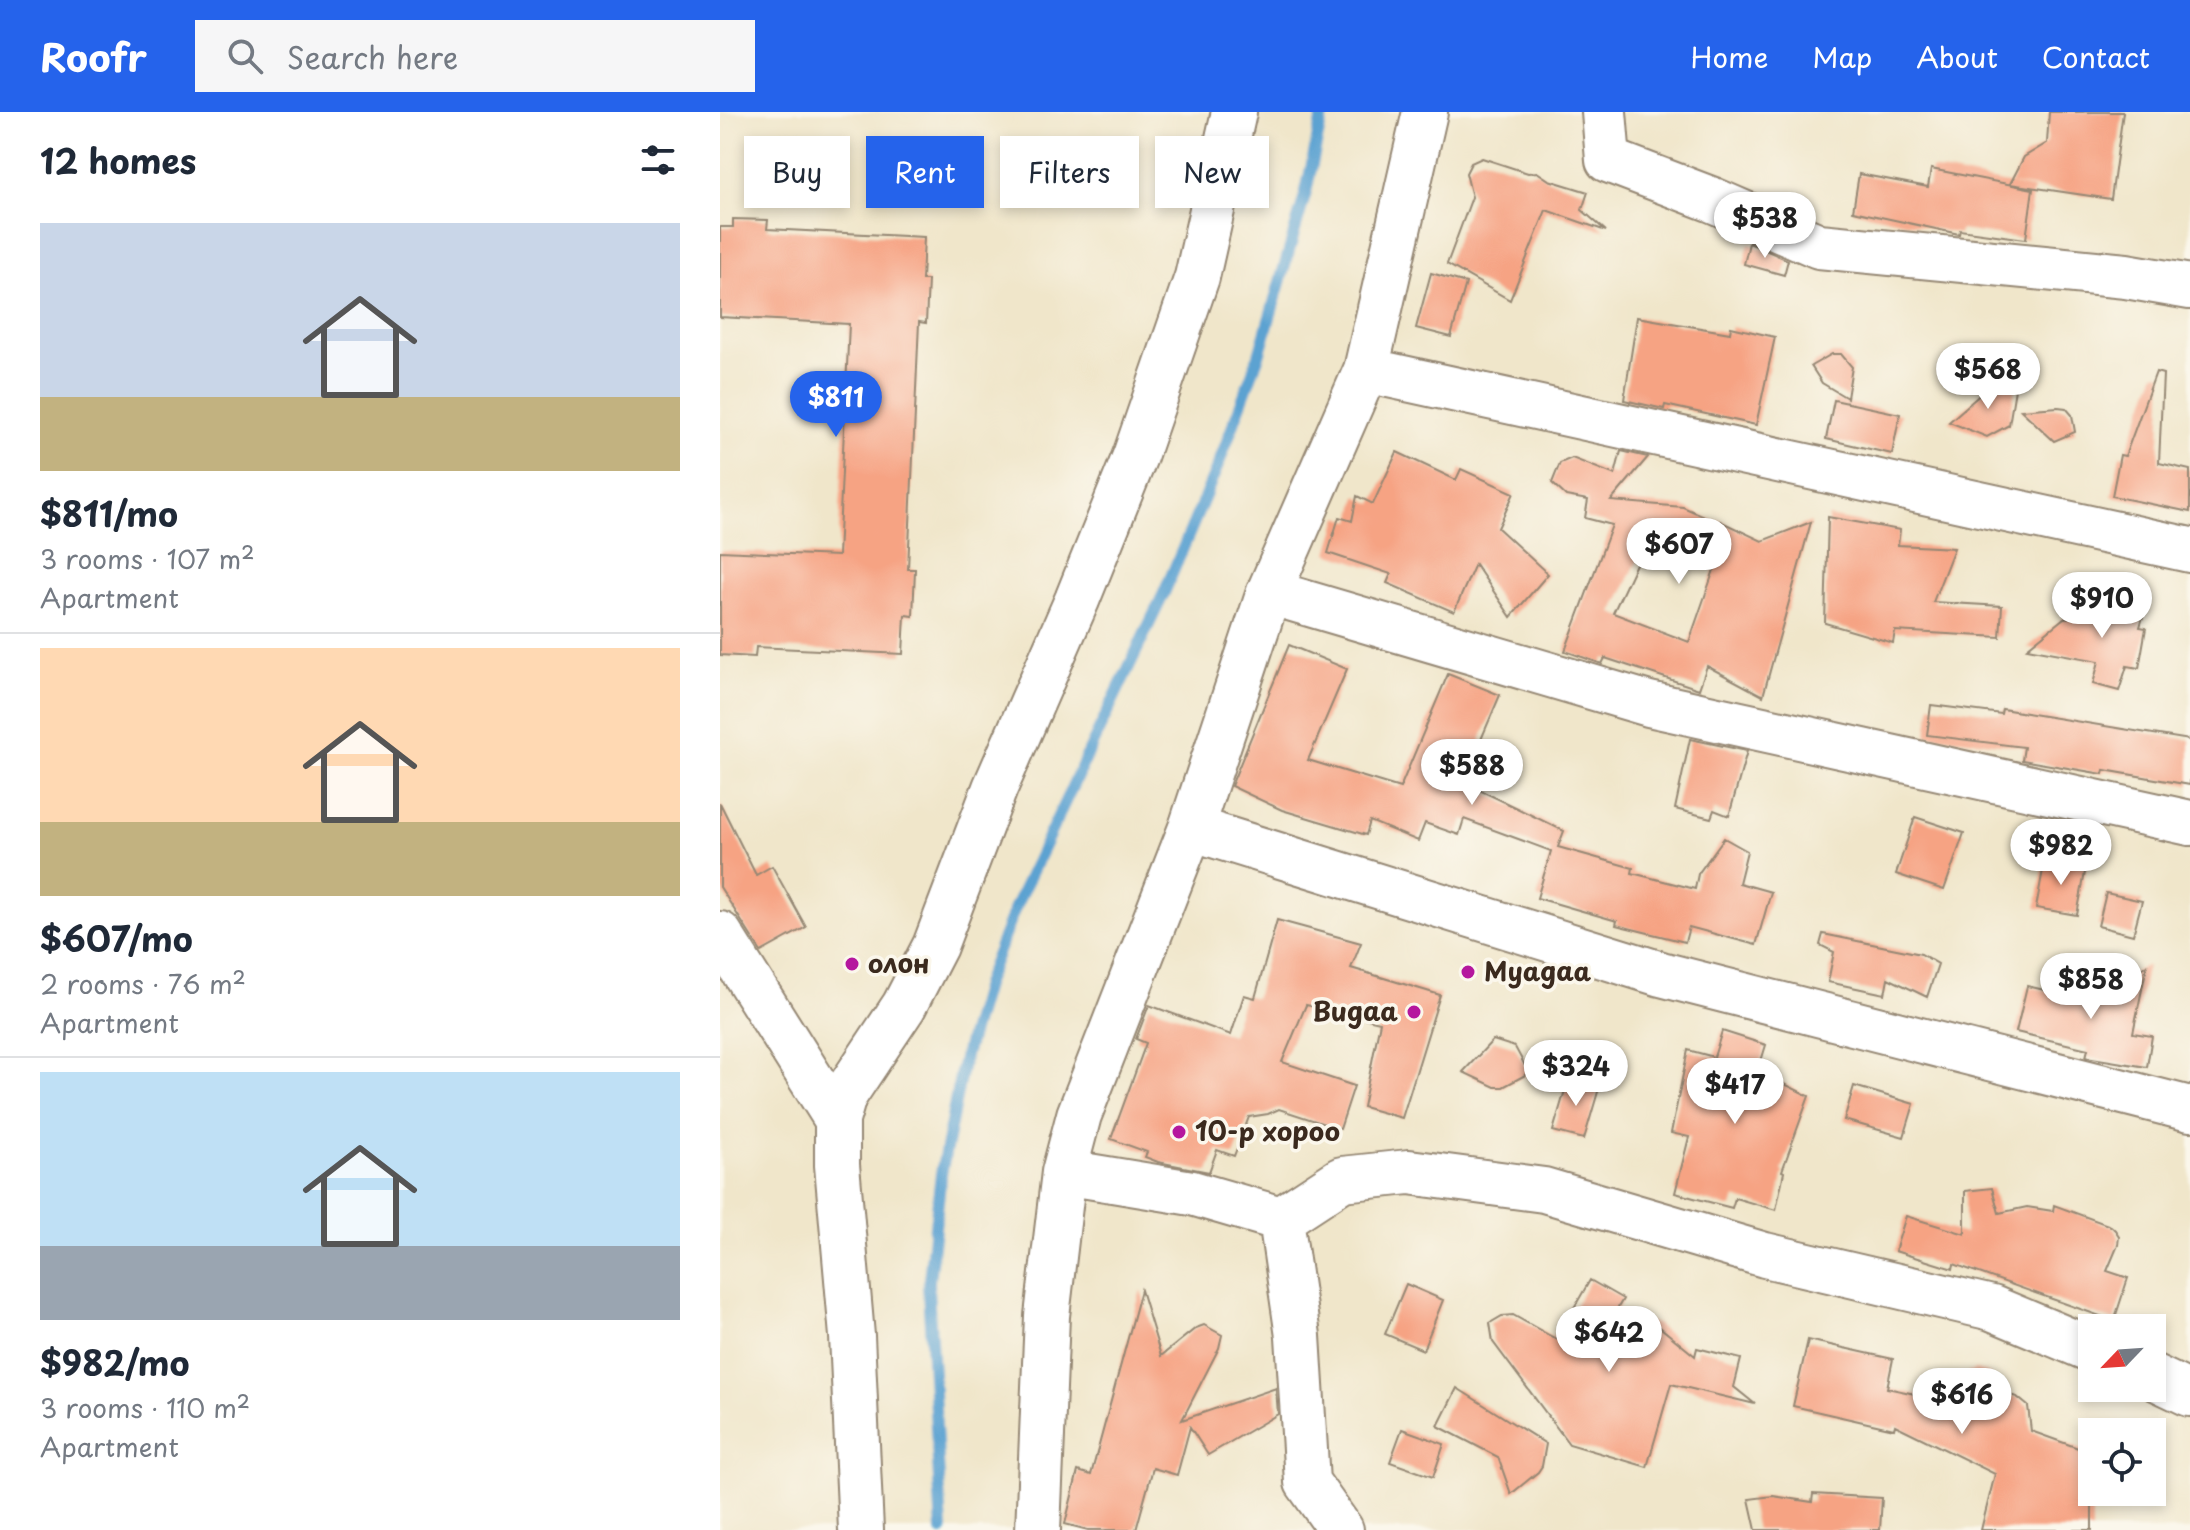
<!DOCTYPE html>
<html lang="en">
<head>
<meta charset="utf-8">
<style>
  :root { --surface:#fff; --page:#f6f6f7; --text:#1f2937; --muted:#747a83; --line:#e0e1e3; --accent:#2563eb }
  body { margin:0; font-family:"Playpen Sans",sans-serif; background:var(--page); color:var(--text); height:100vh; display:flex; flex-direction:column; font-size:30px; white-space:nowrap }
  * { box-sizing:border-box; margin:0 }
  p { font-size:26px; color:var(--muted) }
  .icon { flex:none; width:44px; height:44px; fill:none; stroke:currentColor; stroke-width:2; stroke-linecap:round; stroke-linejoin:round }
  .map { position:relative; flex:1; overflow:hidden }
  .drawer { display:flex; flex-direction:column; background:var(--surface); width:720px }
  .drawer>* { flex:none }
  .guide { position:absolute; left:24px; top:24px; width:760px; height:72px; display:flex; gap:16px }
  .needle { width:52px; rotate:245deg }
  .tools { position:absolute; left:1358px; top:1202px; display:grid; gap:16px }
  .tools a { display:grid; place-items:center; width:88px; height:88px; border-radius:0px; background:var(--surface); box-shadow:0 4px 12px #0003; font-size:40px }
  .price { position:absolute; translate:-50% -68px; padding:0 18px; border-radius:28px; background:#fff; color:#222; font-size:26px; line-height:52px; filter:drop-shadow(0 2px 4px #0008) }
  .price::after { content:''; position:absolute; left:50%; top:48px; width:24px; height:18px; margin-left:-12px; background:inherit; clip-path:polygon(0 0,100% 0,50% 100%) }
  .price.current { background:var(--accent); color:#fff }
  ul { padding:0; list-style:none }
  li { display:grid; align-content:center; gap:16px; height:424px; padding:0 40px }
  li+li { border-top:2px solid var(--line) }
  li span { display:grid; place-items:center; height:248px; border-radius:0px; color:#555 }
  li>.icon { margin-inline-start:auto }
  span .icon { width:144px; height:144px; fill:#fffc; stroke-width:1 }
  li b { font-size:34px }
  h2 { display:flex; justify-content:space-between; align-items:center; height:96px; padding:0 40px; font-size:34px }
  .chip { padding:0 28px; border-radius:0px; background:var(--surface); box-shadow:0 4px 12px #0003; font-size:28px; line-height:72px }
  .chip.current { background:var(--accent); color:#fff }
  header { display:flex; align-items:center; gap:48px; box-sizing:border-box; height:112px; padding:0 40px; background:var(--accent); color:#fff }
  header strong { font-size:38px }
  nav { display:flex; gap:44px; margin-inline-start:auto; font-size:28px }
  .search { width:560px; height:72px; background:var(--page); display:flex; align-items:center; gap:20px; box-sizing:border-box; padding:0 28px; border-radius:0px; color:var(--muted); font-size:30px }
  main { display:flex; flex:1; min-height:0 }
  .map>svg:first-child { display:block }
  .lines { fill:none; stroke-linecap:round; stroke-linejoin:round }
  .stream { stroke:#5ba2d1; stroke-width:12 }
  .building { fill:#f6a383; fill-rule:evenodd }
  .minor-casing { stroke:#968874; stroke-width:48 }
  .minor { stroke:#fff; stroke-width:44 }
  .poi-dot { fill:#b5179e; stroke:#fbf7ec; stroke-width:3 }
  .labels { text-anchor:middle; stroke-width:7; stroke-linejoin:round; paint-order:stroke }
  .poi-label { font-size:26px; font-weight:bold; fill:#3b2a1e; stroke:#fbf7ec; text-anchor:start }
</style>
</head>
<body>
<header>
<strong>Roofr</strong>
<div class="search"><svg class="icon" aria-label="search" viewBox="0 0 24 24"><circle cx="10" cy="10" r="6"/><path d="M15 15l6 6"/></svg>Search here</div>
<nav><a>Home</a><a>Map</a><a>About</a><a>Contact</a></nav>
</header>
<main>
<section class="drawer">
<h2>12 homes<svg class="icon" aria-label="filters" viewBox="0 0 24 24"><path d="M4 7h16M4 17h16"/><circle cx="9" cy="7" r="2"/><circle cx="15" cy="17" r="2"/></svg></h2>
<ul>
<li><span style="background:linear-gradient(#c9d6e8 70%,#c2b280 0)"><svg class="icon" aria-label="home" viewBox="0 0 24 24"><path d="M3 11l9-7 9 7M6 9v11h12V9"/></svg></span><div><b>$811/mo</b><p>3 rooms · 107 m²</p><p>Apartment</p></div></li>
<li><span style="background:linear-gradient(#ffd9b3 70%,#c2b280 0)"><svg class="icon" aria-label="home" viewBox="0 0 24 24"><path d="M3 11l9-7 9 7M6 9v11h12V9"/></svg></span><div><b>$607/mo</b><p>2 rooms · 76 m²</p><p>Apartment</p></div></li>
<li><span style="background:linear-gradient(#bfe0f5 70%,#9aa5b1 0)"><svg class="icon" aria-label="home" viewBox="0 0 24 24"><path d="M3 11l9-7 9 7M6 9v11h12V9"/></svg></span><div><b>$982/mo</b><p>3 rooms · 110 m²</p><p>Apartment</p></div></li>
</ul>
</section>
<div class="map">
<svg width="1470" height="1418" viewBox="0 0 1470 1418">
  <rect width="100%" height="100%" fill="#fbf7ec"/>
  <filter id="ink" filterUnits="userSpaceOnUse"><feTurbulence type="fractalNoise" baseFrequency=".0125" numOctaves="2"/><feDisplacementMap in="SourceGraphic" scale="16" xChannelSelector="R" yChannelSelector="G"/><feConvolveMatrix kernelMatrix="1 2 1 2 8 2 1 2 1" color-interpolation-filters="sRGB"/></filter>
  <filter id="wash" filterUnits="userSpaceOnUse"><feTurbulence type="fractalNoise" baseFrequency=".006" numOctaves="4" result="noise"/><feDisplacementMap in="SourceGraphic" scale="32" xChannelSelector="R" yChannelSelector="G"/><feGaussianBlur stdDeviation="1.8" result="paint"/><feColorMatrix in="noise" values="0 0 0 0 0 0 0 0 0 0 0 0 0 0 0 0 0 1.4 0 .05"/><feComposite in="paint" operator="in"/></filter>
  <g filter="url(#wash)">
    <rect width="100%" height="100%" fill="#f0e6ca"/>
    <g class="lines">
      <path class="stream" d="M222,1418L208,1177L221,1062L243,950L266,870L296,793L444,481L499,351L539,243L586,80L603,0"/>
    </g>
    <g id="blocks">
      <path class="building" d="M1329,0H1403L1391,87L1290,72L1304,45L1327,31Z
        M762,46L808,61L817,60L829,68L868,80L862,98L886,119L826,98L790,188L727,152L752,85L746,61L751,51Z
        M1211,57L1313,77L1306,127L1240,118L1239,122L1133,99L1139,62L1208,75Z
        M13,107L48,108L47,117L204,125L202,168H208L206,211L199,210L188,457H195L193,504L185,503L183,542L36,535L35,545L0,543V439L118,444L129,212L0,205V115H13Z
        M1029,131L1068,148L1064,163L1024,152Z
        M711,161L746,171L731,225L696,216Z
        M917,205L1010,221L1011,215L1055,225L1036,313L945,293L944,297L904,288Z
        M1112,242H1121L1132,255L1127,286L1102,271L1091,254Z
        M1436,260L1443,262L1439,351L1470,358V400L1392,384L1400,343L1405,344Z
        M1272,272L1295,277L1289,313L1267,325L1229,310Z
        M1114,288L1180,302L1172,342L1106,327Z
        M1338,295L1346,296L1352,303L1355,320L1334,329L1301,298Z
        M901,339L928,345L891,389L963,395L999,411L1000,409L1042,429L1091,410L1043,584L987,554L979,577L885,546L882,552L845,539L892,413L865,406L868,388L846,384L832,371L840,351L852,346L895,363ZM930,422L991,436L987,450L995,455L969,530L893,501Z
        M677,340L736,368L741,357L794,381L778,416L828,462L791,505L755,452L734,500L667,471L671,462L608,441L619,405L632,409L637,384L653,392Z
        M1108,405L1180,418L1178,433L1234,436L1213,490L1282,494L1280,525L1175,519L1173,531L1105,511Z
        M1398,478L1428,488L1420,515L1426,516L1419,556L1407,554L1399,579L1373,572L1379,549L1307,536L1344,506L1365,504L1390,509Z
        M569,533L627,557L588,648L680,676L728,562L780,583L743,670L844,719L838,735L913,756L912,761L975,777L978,762L1004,726L1027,739L1019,771L1051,780L1036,833L969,815L965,830L896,813L897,809L817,786L831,739L744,707L739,723L705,711L698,729L650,709L646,723L562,698L511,674Z
        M1211,593L1281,602L1282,597L1470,628V673L1384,658L1383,662L1302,648L1304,635L1207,623Z
        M970,627L1027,639L1009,704L994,698L991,706L955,697Z
        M0,691L36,763L52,754L86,815L41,840L0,775Z
        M1195,705L1244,721L1224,778L1176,762Z
        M1325,747L1366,755L1357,803L1316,796Z
        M1386,781L1422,789L1413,823L1378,814Z
        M557,808L641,831L631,856L720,883L682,1006L643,995L660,910L586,893L562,950L634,974L620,1017L559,997L548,1002L529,1005L514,1044L497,1038L489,1060L438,1050L425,1045L427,1040L391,1027L426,931L416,927L429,893L511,923L524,883L535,886Z
        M1103,822L1201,842L1218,852L1207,885L1168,866L1165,882L1108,870L1114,840L1100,833Z
        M1427,853L1413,921L1432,924L1427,955L1366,945L1368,937L1296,920L1307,874L1376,890L1392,873Z
        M1002,919L1046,933L1038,959L1089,984L1062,1059L1064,1060L1056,1098L1015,1086L1012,1096L955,1081L969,1025L951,1021L968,938L994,945Z
        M773,928L795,935L809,961L783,975H775L743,960Z
        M849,965L880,973L864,1027L833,1019Z
        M1134,974L1194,992L1184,1025L1124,1008Z
        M1272,1076L1279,1101L1307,1095L1333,1099L1334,1093L1391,1114L1395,1118L1399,1124L1398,1133L1387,1159L1408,1166L1394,1209L1234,1152L1233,1157L1175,1139L1186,1104L1245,1122V1079Z
        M870,1168L903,1187L896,1199L936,1212L975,1244L977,1236L1021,1247L1014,1275L1035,1292L951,1272L927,1355L849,1332L773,1230L770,1211L782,1204L793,1203L836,1227Z
        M686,1172L723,1188L703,1238L665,1222Z
        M421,1178L441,1244L476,1216L484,1213L502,1223L499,1236L462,1308L556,1276L558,1302L488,1343L470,1315L457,1363L433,1356L416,1418H368L345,1412L358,1359L371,1363Z
        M1088,1228L1173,1247L1167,1276L1232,1290L1243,1263L1255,1258L1268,1261L1281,1281L1297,1285L1308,1294L1311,1319L1372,1341V1418H1261L1275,1362L1175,1313L1174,1317L1073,1294Z
        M737,1276L826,1332L822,1354L818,1360L791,1382L778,1345L718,1314Z
        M682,1317L724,1332L713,1365L670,1350Z
        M1093,1382L1162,1386L1160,1418H1036L1029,1387L1053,1384L1092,1390Z"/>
    </g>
  </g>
  <g filter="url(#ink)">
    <use href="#blocks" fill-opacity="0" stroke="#968874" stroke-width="2"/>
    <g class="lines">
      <g class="minor-casing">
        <path id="minor" d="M884,0L888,48L993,88L1099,134L1406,164L1470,175
          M646,258L1470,438
          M549,480L929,592L1470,711
          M471,716L941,862L1470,997
          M0,822L117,1008
          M344,1060L472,1081L561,1107L578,1224L587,1370L621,1418
          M561,1107L622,1067L689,1060L824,1078L1045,1143L1272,1196L1372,1238
          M1432,1264L1470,1282
          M141,1418L132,1224L117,1053V1008L124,984L184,894L215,834L275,676L357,488L415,344L477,165L514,0
          M318,1418L327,1204L344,1060L359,1003L471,716L549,480L646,258L705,0"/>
      </g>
      <use href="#minor" class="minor"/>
    </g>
  </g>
  <g class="poi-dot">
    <circle cx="132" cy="852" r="8"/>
    <circle cx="748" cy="860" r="8"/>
    <circle cx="694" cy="900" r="8"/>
    <circle cx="459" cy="1020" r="8"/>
  </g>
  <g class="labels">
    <g class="poi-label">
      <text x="148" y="861">олон</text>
      <text x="764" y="869">Myagaa</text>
      <text x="678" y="909" text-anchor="end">Bugaa</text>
      <text x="475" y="1029">10-р хороо</text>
    </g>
  </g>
</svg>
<div class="tools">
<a><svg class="needle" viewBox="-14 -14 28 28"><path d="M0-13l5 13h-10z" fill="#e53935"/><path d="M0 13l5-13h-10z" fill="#747a83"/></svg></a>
<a><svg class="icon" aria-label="locate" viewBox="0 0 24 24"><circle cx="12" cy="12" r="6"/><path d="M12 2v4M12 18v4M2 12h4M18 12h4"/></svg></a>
</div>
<b class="price" style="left:1045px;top:148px">$538</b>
<b class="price" style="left:1268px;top:299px">$568</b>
<b class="price current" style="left:116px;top:327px">$811</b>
<b class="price" style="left:959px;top:474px">$607</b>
<b class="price" style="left:1382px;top:528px">$910</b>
<b class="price" style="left:752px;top:695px">$588</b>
<b class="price" style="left:1341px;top:775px">$982</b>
<b class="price" style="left:1371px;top:909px">$858</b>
<b class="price" style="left:856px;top:996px">$324</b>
<b class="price" style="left:1015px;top:1014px">$417</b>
<b class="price" style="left:889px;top:1262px">$642</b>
<b class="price" style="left:1242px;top:1324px">$616</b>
<div class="guide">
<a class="chip">Buy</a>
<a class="chip current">Rent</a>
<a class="chip">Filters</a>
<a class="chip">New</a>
</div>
</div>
</main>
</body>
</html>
